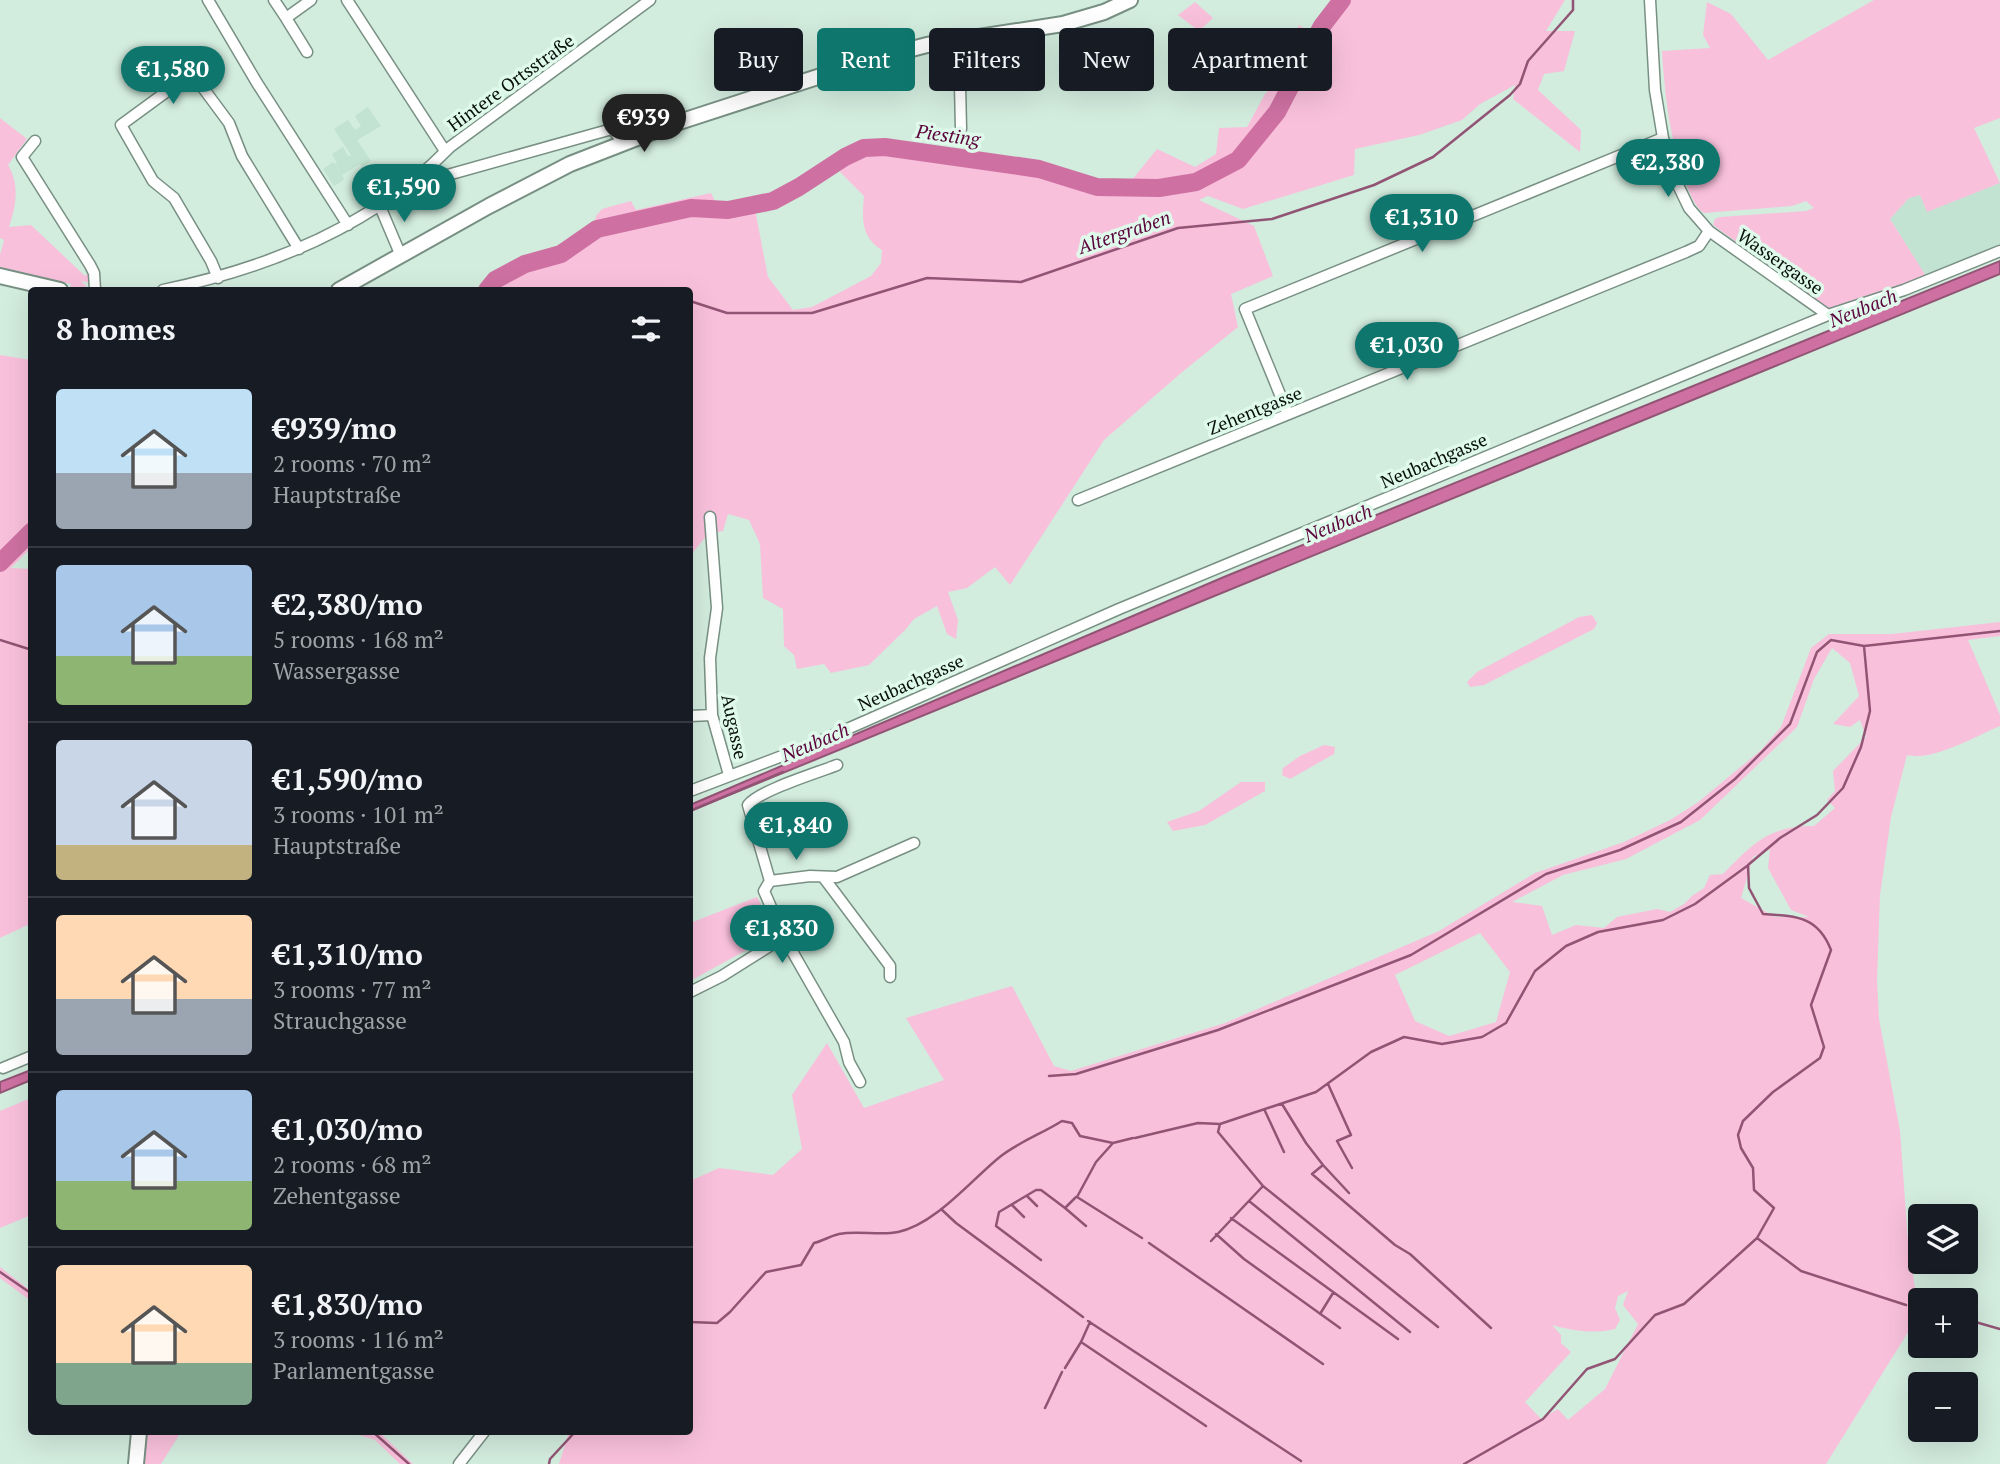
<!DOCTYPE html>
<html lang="en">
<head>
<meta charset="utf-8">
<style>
  :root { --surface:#171b24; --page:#242831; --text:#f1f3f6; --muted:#9ea1a6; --line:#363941; --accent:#0f766e }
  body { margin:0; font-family:"PT Serif",serif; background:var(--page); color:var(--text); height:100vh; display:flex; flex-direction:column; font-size:26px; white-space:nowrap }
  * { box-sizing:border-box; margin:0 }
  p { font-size:23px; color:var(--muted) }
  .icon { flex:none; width:38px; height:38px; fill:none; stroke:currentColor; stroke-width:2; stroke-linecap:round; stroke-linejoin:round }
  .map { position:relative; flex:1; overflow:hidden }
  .side { position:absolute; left:28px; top:287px; width:665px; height:1148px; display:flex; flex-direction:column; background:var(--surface); border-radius:7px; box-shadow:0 7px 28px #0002 }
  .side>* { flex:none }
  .guide { position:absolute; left:714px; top:28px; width:665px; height:63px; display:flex; gap:14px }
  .tools { position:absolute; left:1908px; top:1204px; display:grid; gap:14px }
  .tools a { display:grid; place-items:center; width:70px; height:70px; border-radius:7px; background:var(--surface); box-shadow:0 7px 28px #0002; font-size:35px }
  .price { position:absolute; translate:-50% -60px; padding:0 16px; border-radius:24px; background:var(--accent); color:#fff; font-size:23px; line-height:46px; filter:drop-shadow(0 2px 4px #0008) }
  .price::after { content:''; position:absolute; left:50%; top:42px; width:21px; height:16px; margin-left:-10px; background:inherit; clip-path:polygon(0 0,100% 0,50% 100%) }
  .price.active { background:#222; color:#fff }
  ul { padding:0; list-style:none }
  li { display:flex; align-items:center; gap:21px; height:175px; padding:0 28px }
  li+li { border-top:2px solid var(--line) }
  li span { display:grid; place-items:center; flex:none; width:196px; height:140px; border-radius:7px; color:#555 }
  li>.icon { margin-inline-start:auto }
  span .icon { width:84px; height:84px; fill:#fffc; stroke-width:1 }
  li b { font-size:30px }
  h2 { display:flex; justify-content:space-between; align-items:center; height:84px; padding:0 28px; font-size:30px }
  .chip { padding:0 24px; border-radius:7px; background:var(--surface); box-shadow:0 7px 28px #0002; font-size:24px; line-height:63px }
  .chip.active { background:var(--accent); color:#fff }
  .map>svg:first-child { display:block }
  .built { fill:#c2e3d1 }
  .green { fill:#f9c0dc; fill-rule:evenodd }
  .water { fill:#ce71a2; stroke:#925474; stroke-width:2 }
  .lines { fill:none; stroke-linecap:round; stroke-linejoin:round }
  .stream { stroke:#925474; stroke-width:2.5 }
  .river { stroke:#ce71a2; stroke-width:18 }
  .minor-casing { stroke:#789083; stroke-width:13 }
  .secondary-casing { stroke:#789083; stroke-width:18 }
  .minor { stroke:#fff; stroke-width:10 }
  .secondary { stroke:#fff; stroke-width:14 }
  .labels { text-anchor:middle; stroke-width:7; stroke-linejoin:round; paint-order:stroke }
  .street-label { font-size:18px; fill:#060f0a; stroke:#dff9eb }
  .water-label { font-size:19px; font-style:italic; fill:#5b043c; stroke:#dff9eb }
</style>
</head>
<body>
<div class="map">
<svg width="2000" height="1464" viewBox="0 0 2000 1464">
  <rect width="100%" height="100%" fill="#d2ecde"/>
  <path class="built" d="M368,107L381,126L357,140L371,161L362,167L360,164L342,175L344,180L334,186L323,169L333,162L334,164L337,163L332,154L343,147L348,156L351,155L334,129L348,120L355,130L361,126L355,116Z
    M2000,183V248L1926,276L1890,219L1909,198L1920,195L1928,211Z"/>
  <path class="green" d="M1348,0H1565L1546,31H1575L1564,71L1544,74L1538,90L1581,130L1580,152L1513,99L1515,85L1480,104L1462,120L1419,135L1355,149L1354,175L1243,209L1208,196L1199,200L1254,226L1273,276L1231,294L1238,327L1181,373L1104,440L1010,585L995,567L967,588L948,592L958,620L956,639L947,634L937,606L914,619L905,630L869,665L831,673L824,664L797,669L794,655L784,646L783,609L763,598L760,544L749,520L728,514L723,531L708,534L690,556V290H484L523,268L559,260L591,236L596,216L602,209L631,201L636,210L711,193L717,205L753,199L768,277L793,310L812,307L871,276L881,263L882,250C861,237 862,219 864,196L840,172L850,155L874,152L959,160L1127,186L1157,149L1195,167L1216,154L1219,128L1247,127L1265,94L1300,56L1298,25L1314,33L1323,21L1328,26Z
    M1874,0H2000V118L1974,128L2000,183L1927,212L1920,195L1909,198L1890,219L1926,276L1897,289L1836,308H1828L1713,225L1715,219L1720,217L1806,211L1814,208L1806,201L1792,206L1704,213C1695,207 1691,195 1687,186C1670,141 1665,98 1662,51L1710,48L1703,35L1707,2L1731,14L1768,60Z
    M1195,2L1213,18L1199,31L1178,15Z
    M0,118L27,139L8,165C20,185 16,206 9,227L31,225L85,276L90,271L92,278L89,283L81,281L87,287L84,290L70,288L71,284L0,267V255L4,240L0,238Z
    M0,355L31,360V548L11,568L31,569L32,923L0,938Z
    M1592,615L1597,623L1594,629L1484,685L1470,687L1467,682L1477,672L1579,617Z
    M2000,622V636L1968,640L2000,715V726C1976,736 1931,762 1907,755L1891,817L1880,895L1877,980L1879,1019L1900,1131L1908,1242L1917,1301L1910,1329L1826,1464H559L569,1432H690V1181L719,1168L773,1175L802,1149L792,1095L827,1043L864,1108L944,1080L906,1018L1012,986L1054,1066L1071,1071L1225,1023L1439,931L1535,873L1624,842L1670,820L1697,803L1760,751L1781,727L1811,648L1829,634H1892ZM1832,648L1850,663L1859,696L1833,724L1850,727L1860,720L1866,737L1833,771L1835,791L1827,800L1835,808L1814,826C1768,826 1753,844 1723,874L1710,875L1704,888L1692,896L1684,904L1670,912L1657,909L1617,917L1604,928L1576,925L1552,935L1542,906L1512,902L1563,875L1626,859L1700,820L1797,727L1814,679ZM1770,849L1768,868L1791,910L1809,917H1775L1741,898L1753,857ZM1480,933L1510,972L1496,1022L1449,1036L1415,1021L1395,975ZM1628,1291L1623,1305L1638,1324L1605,1389L1568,1420L1558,1409L1541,1419L1525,1402L1571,1352L1561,1343V1335L1552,1325C1574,1331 1592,1334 1615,1329L1620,1320L1615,1308L1618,1296Z
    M1324,745L1335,747L1334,754L1290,779L1282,775L1283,768L1300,756Z
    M1241,782H1265V791L1205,825L1173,831L1167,822L1199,811Z
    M757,897L772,923L765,940L690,981V923Z
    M31,1098V1215L0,1228V1111Z
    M0,1267L31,1291V1301L0,1278Z
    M145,1432H181L161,1464H141Z
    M350,1432H379L413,1464H400L375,1440Z"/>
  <path class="water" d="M2000,261V274L690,811V805L1224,577Z
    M31,1070V1080L0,1093V1082Z"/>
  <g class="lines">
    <path class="stream" d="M690,301L727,313H812L927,278L1021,282L1178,228L1272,219L1374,185L1433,157L1510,95L1520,84L1528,61L1573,10V0
      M0,640L32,650
      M690,811L783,772
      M1049,1076L1076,1074L1218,1030L1411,955L1546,874L1620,850L1681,822L1735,779L1790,724L1817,652L1831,640L1864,646
      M1328,1084L1351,1135L1337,1141L1352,1168
      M1282,1104L1306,1143L1323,1165L1312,1174L1395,1245L1410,1254L1491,1328
      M1265,1111L1284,1152
      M1135,1138L1198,1123L1220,1124L1316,1092L1371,1052L1404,1037L1442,1044L1482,1037L1506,1023L1535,971L1566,946L1598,932L1663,920L1695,904L1747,866
      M1113,1143L1096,1162L1077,1197L1142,1238
      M1323,1165L1349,1193
      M1263,1186L1438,1327
      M1027,1196L1037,1206
      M1076,1197L1065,1208L1086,1226
      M1249,1201L1410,1332
      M1012,1205L1024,1217
      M941,1209L956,1223L1083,1317
      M1231,1218L1398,1339
      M1216,1234L1244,1259L1340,1328
      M1757,1238L1801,1271L1906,1305
      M1211,1241L1263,1186L1218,1132L1220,1124
      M1149,1243L1323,1364
      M1041,1260L996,1226L999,1212L1036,1190H1041L1065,1208
      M0,1272L32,1294
      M1320,1314L1333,1293
      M1965,1319L2000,1329
      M1088,1321L1301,1461
      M690,1322L717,1323L730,1312L766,1272L801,1265L814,1243C823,1241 830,1236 839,1234C858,1230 880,1236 898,1232C935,1225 973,1178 1001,1156C1019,1142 1043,1133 1062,1121L1072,1123L1080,1136L1113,1143L1133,1138
      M1081,1342L1206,1426
      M1065,1368L1081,1342L1090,1322
      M1045,1408L1062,1372
      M373,1432L409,1464
      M549,1464L550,1459L575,1432
      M1464,1464L1543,1419L1587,1369L1615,1359L1655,1315L1684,1304L1757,1238L1774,1208L1754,1190L1753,1168L1741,1148L1738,1135L1743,1121L1773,1092L1820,1058L1824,1047L1811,1005L1831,950C1818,916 1796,916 1763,914L1749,888L1748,865L1780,838L1817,815L1843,788L1861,747L1870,711L1864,646L2000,631"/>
    <path class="river" d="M487,290L495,280L525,264L561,254L597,229L691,208L728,210L773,201L799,187L845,157L864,148L885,147L1039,169L1097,187L1159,188L1196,182L1238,160L1277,112L1322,26L1342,0
      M0,563L32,531"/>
    <g class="minor-casing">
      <path id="minor" d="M208,0L257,83L348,225
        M274,0L286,18L311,0
        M347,0L445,151
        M1650,0L1655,90L1663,138L1677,183L1689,208L1709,231L1828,315
        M286,18L307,52
        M959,39L961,129
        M35,141L22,157L90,265L94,273L95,290
        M422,176L437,178L612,129L624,143
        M379,204L401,256
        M218,278L211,261L174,198L153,181L121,125L192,73L229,123L242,156L299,249
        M163,290C268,268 374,226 450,147L650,0
        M1288,414L1245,309L1663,138
        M1078,500L1686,252L1699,246L1709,231
        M710,517L717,608L710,658L712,715L729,775
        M690,716L712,715
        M690,791L811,745L1119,609L1828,315L1904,290L2000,251
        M824,878L890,966V977
        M770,881L748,805C760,790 817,773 837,765
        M690,992L722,976L784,937
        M3,1068L32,1056
        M860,1082L849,1062L844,1042L784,937L764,891L770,881L810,876L837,877L914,843
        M459,1464L484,1432"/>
    </g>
    <g class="secondary-casing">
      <path id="secondary" d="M0,276L60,290
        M339,290L489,206L570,164L673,124L873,59L927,45L1063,24L1104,12L1130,0
        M136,1464L139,1432"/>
    </g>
    <use href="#minor" class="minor"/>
    <use href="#secondary" class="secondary"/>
  </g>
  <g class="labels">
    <g class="street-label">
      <text transform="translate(511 83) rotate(-36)" y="6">Hintere Ortsstraße</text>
      <text transform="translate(1780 262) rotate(35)" y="6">Wassergasse</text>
      <text transform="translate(1255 411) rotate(-22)" y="6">Zehentgasse</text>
      <text transform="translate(1434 461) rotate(-23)" y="6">Neubachgasse</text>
      <text transform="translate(911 683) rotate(-24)" y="6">Neubachgasse</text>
      <text transform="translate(734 727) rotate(78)" y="6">Augasse</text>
    </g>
    <g class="water-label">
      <text transform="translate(948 135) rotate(8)" y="7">Piesting</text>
      <text transform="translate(1124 232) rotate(-19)" y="7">Altergraben</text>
      <text transform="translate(1863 308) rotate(-22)" y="7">Neubach</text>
      <text transform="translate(1338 523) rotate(-22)" y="7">Neubach</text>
      <text transform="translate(815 742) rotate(-23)" y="7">Neubach</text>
    </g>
  </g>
</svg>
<div class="tools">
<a><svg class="icon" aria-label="layers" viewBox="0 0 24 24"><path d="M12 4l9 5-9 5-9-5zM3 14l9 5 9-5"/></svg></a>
<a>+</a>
<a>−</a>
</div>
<b class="price" style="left:173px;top:106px">€1,580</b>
<b class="price active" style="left:644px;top:154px">€939</b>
<b class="price" style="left:1668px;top:199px">€2,380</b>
<b class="price" style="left:404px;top:224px">€1,590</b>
<b class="price" style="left:1422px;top:254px">€1,310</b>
<b class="price" style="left:1407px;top:382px">€1,030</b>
<b class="price" style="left:796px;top:862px">€1,840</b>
<b class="price" style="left:782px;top:965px">€1,830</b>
<div class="guide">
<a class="chip">Buy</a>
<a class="chip active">Rent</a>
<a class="chip">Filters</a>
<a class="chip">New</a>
<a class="chip">Apartment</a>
</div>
<section class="side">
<h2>8 homes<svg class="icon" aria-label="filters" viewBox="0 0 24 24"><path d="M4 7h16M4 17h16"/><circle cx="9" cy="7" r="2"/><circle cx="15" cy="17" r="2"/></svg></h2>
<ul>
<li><span style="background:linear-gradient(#bfe0f5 60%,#9aa5b1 0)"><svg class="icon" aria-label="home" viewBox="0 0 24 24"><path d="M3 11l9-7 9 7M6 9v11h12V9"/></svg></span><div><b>€939/mo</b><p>2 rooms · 70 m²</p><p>Hauptstraße</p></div></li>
<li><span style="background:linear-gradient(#a9c7e8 65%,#8fb573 0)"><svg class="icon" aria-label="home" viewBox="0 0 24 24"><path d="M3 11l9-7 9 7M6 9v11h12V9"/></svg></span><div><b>€2,380/mo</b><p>5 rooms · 168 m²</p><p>Wassergasse</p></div></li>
<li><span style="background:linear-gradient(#c9d6e8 75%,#c2b280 0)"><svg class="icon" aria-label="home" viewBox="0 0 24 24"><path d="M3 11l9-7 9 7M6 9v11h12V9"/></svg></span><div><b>€1,590/mo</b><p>3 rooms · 101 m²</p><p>Hauptstraße</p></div></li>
<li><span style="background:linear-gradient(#ffd9b3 60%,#9aa5b1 0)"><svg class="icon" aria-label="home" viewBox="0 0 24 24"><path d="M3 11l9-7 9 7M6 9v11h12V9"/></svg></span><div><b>€1,310/mo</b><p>3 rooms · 77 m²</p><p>Strauchgasse</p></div></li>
<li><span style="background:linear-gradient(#a9c7e8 65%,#8fb573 0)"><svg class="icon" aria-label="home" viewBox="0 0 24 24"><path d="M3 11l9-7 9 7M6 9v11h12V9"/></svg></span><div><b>€1,030/mo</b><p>2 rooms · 68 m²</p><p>Zehentgasse</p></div></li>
<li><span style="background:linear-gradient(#ffd9b3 70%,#7fa58c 0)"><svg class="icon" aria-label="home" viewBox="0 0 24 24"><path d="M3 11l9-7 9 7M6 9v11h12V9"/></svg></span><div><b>€1,830/mo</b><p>3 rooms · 116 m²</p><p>Parlamentgasse</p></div></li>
</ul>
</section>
</div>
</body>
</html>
